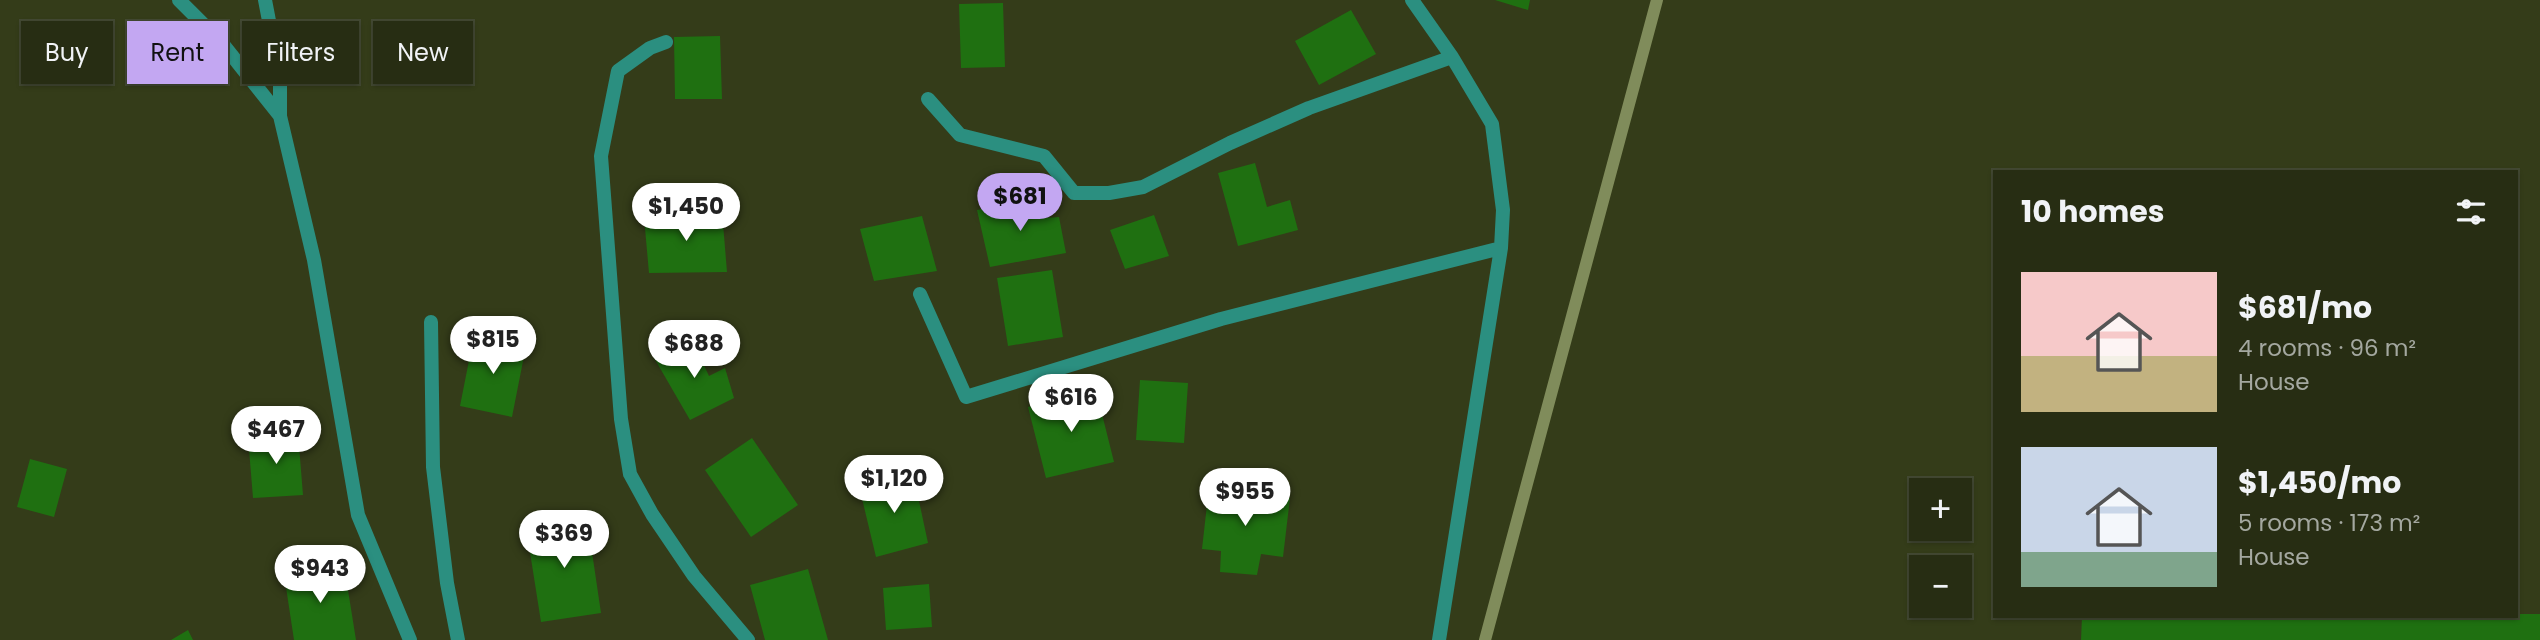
<!DOCTYPE html>
<html lang="en">
<head>
<meta charset="utf-8">
<style>
  :root { --surface:#272d13; --page:#2f351c; --text:#f1f3f6; --muted:#a4a8a0; --line:#434933; --accent:#c3a7f2 }
  body { margin:0; font-family:Poppins,sans-serif; background:var(--page); color:var(--text); height:100vh; display:flex; flex-direction:column; font-size:26px; white-space:nowrap }
  * { box-sizing:border-box; margin:0 }
  p { font-size:23px; color:var(--muted) }
  .icon { flex:none; width:38px; height:38px; fill:none; stroke:currentColor; stroke-width:2; stroke-linecap:round; stroke-linejoin:round }
  .map { position:relative; flex:1; overflow:hidden }
  .sheet { position:absolute; left:1993px; top:170px; width:525px; height:448px; display:flex; flex-direction:column; background:var(--surface); border-radius:0px; box-shadow:0 2px 5px #0004,0 0 0 2px var(--line) }
  .sheet>* { flex:none }
  .banner { position:absolute; left:21px; top:21px; width:665px; height:63px; display:flex; gap:14px }
  .fabs { position:absolute; left:1909px; top:478px; display:grid; gap:14px }
  .fabs a { display:grid; place-items:center; width:63px; height:63px; border-radius:0px; background:var(--surface); box-shadow:0 2px 5px #0004,0 0 0 2px var(--line); font-size:35px }
  .price { position:absolute; translate:-50% -60px; padding:0 16px; border-radius:24px; background:#fff; color:#222; font-size:23px; line-height:46px; filter:drop-shadow(0 2px 4px #0008) }
  .price::after { content:''; position:absolute; left:50%; top:42px; width:21px; height:16px; margin-left:-10px; background:inherit; clip-path:polygon(0 0,100% 0,50% 100%) }
  .price.selected { background:var(--accent); color:#111 }
  ul { padding:0; list-style:none }
  li { display:flex; align-items:center; gap:21px; height:175px; padding:0 28px }
  li span { display:grid; place-items:center; flex:none; width:196px; height:140px; border-radius:0px; color:#555 }
  li>.icon { margin-inline-start:auto }
  span .icon { width:84px; height:84px; fill:#fffc; stroke-width:1 }
  li b { font-size:30px }
  h2 { display:flex; justify-content:space-between; align-items:center; height:84px; padding:0 28px; font-size:30px }
  .pill { padding:0 24px; border-radius:0px; background:var(--surface); box-shadow:0 2px 5px #0004,0 0 0 2px var(--line); font-size:24px; line-height:63px }
  .pill.selected { background:var(--accent); color:#111 }
  .map>svg:first-child { display:block }
  .lines { fill:none; stroke-linecap:round; stroke-linejoin:round }
  .stream { stroke:#808c5b; stroke-width:12 }
  .building { fill:#1f7011 }
  .minor { stroke:#2b8f80; stroke-width:14 }
</style>
</head>
<body>
<div class="map">
<svg width="2540" height="640" viewBox="0 0 2540 640">
  <rect width="100%" height="100%" fill="#343c19"/>
  <g class="lines">
    <path class="stream" d="M1485,640L1657,0"/>
  </g>
  <path class="building" d="M1495,0H1530L1528,10Z
    M1003,3L1005,67L961,68L959,4Z
    M1351,10L1376,54L1319,85L1295,41Z
    M720,36L722,99H675L674,37Z
    M1255,163L1267,207L1290,200L1298,230L1238,246L1218,173Z
    M1043,197L1046,218L1059,217L1066,253L990,267L977,210Z
    M722,211L727,272L649,273L644,217Z
    M1154,215L1169,256L1125,269L1110,230Z
    M922,216L937,271L874,281L860,229Z
    M1052,270L1063,337L1008,346L997,278Z
    M474,335L526,346L512,417L460,406Z
    M692,340L709,376L725,368L734,398L690,420L653,356Z
    M1140,380L1188,383L1184,443L1136,440Z
    M1096,390L1114,462L1046,478L1028,407Z
    M298,433L303,495L253,498L248,437Z
    M752,438L798,505L751,537L705,470Z
    M30,459L67,469L54,517L17,507Z
    M913,473L928,543L876,557L859,486Z
    M1209,487L1290,498L1283,557L1261,554L1257,575L1220,572L1221,551L1202,549Z
    M587,518L601,613L541,622L526,527Z
    M344,565L356,640H294L284,574Z
    M808,569L828,640H765L750,585Z
    M929,584L932,627L886,630L883,588Z
    M2516,614H2540V640H2081L2082,616Z
    M188,630L193,640H171Z"/>
  <g class="lines">
    <path class="minor" d="M179,0L222,43L280,116L314,260L358,515L410,640
      M265,0L280,78V116
      M1412,0L1452,57L1492,124L1503,210L1501,248L1439,640
      M666,42L650,48L618,71L601,156L621,419L630,474L652,514L694,576L748,640
      M928,99L960,135L1044,156L1074,193H1109L1143,187L1230,143L1309,108L1452,57
      M920,294L966,397L1221,319L1501,248
      M431,322L433,467L447,583L458,640"/>
  </g>
</svg>
<div class="fabs">
<a>+</a>
<a>−</a>
</div>
<b class="price selected" style="left:1020px;top:233px">$681</b>
<b class="price" style="left:686px;top:243px">$1,450</b>
<b class="price" style="left:493px;top:376px">$815</b>
<b class="price" style="left:694px;top:380px">$688</b>
<b class="price" style="left:1071px;top:434px">$616</b>
<b class="price" style="left:276px;top:466px">$467</b>
<b class="price" style="left:894px;top:515px">$1,120</b>
<b class="price" style="left:1245px;top:528px">$955</b>
<b class="price" style="left:564px;top:570px">$369</b>
<b class="price" style="left:320px;top:605px">$943</b>
<div class="banner">
<a class="pill">Buy</a>
<a class="pill selected">Rent</a>
<a class="pill">Filters</a>
<a class="pill">New</a>
</div>
<section class="sheet">
<h2>10 homes<svg class="icon" aria-label="filters" viewBox="0 0 24 24"><path d="M4 7h16M4 17h16"/><circle cx="9" cy="7" r="2"/><circle cx="15" cy="17" r="2"/></svg></h2>
<ul>
<li><span style="background:linear-gradient(#f6c9c9 60%,#c2b280 0)"><svg class="icon" aria-label="home" viewBox="0 0 24 24"><path d="M3 11l9-7 9 7M6 9v11h12V9"/></svg></span><div><b>$681/mo</b><p>4 rooms · 96 m²</p><p>House</p></div></li>
<li><span style="background:linear-gradient(#c9d6e8 75%,#7fa58c 0)"><svg class="icon" aria-label="home" viewBox="0 0 24 24"><path d="M3 11l9-7 9 7M6 9v11h12V9"/></svg></span><div><b>$1,450/mo</b><p>5 rooms · 173 m²</p><p>House</p></div></li>
</ul>
</section>
</div>
</body>
</html>
